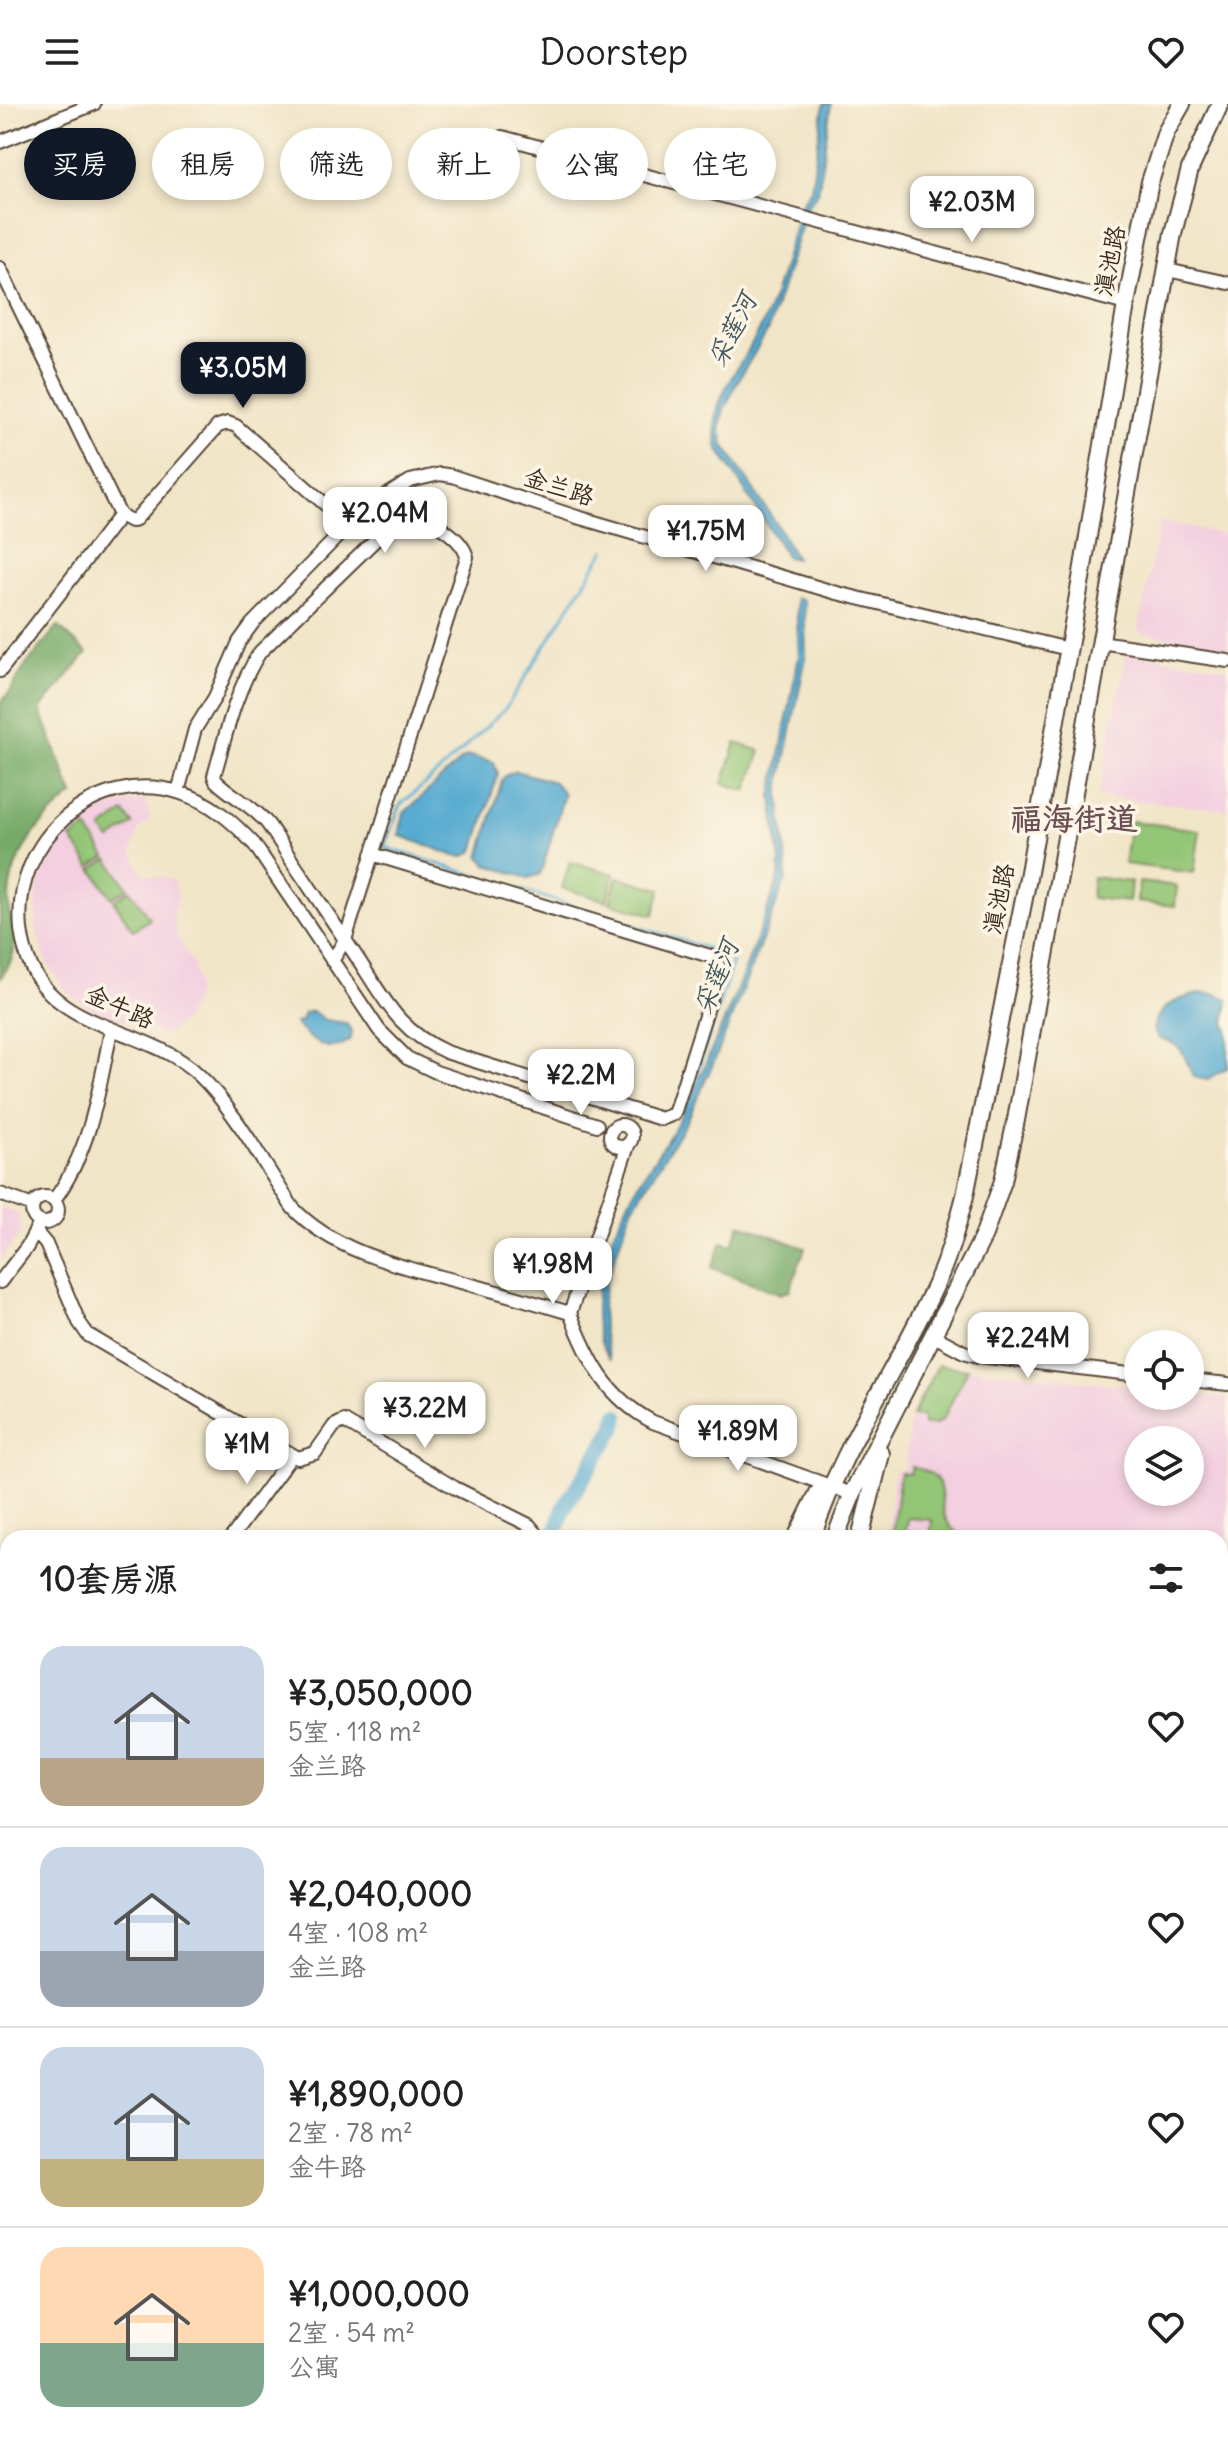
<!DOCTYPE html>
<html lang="zh">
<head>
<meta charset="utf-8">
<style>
  :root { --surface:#fff; --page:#f6f6f6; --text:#222; --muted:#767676; --line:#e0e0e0; --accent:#111827 }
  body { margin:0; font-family:Delius,"LXGW WenKai TC",sans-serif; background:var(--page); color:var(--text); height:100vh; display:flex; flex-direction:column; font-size:30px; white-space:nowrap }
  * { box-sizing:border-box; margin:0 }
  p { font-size:26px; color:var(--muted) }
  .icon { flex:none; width:44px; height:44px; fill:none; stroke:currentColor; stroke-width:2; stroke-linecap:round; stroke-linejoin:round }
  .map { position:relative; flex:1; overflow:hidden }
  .details { position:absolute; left:0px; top:1426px; width:1228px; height:914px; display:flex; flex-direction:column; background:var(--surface); border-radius:24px 24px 0 0; box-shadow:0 4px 12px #0003 }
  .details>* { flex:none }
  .top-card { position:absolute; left:24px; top:24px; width:800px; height:72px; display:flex; gap:16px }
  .fabs { position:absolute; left:1124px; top:1226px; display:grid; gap:16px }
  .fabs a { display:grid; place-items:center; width:80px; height:80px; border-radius:50%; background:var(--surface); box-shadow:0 4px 12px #0003; font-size:40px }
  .price { position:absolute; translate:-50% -68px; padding:0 18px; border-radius:16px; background:#fff; color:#222; font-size:26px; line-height:52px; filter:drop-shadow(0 2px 4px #0008) }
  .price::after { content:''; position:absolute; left:50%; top:48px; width:24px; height:18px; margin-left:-12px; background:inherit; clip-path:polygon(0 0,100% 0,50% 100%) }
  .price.selected { background:var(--accent); color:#fff }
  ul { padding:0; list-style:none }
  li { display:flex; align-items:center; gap:24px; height:200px; padding:0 40px }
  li+li { border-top:2px solid var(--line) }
  li span { display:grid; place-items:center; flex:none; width:224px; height:160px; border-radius:24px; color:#555 }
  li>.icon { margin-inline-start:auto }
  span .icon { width:96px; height:96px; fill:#fffc; stroke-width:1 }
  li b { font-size:34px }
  h2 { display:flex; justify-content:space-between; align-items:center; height:96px; padding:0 40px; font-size:34px }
  .chip { padding:0 28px; border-radius:36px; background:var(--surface); box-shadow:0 4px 12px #0003; font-size:28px; line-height:72px }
  .chip.selected { background:var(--accent); color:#fff }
  header { display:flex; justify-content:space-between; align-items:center; height:104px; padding:0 40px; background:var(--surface); font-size:36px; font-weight:600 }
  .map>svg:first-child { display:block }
  .built { fill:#f3cfe0; fill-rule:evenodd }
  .green { fill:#93c576; stroke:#67784a; stroke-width:2 }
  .forest { fill:#76aa67; stroke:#586a42; stroke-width:2 }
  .water { fill:#55aad1; stroke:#486a78; stroke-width:2 }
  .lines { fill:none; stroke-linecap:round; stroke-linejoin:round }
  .stream { stroke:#55aad1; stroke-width:3 }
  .river { stroke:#55aad1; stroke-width:16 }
  .minor-casing { stroke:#564637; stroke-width:16 }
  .major-casing { stroke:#564637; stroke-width:20 }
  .highway-casing { stroke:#564637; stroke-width:22 }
  .minor { stroke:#fff; stroke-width:12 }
  .major { stroke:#fff; stroke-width:16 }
  .highway { stroke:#fff; stroke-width:18 }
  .rail { stroke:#3b2a1e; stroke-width:3 }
  .labels { text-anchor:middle; stroke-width:7; stroke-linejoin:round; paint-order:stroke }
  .street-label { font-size:24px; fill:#3b2a1e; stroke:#fcf5e5 }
  .water-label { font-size:26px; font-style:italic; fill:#44575d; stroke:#fcf5e5 }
  .district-label { font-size:32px; font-weight:bold; fill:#6c4f56; stroke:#fcf5e5 }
</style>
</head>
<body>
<header><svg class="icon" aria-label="menu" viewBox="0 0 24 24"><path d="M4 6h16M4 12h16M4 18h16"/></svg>Doorstep<svg class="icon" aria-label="heart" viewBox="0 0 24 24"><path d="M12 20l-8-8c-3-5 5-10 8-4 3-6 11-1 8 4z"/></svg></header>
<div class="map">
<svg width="1228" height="2339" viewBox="0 0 1228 2339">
  <rect width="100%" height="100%" fill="#fcf5e5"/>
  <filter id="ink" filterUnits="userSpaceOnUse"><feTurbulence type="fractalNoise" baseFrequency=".0125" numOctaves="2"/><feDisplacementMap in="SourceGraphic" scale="16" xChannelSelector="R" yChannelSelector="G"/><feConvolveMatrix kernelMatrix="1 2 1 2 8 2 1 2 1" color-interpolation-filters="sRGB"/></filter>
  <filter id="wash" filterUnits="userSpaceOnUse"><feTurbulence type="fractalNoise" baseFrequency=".006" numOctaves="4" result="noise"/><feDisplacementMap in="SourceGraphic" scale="32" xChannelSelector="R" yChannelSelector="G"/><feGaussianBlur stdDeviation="1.8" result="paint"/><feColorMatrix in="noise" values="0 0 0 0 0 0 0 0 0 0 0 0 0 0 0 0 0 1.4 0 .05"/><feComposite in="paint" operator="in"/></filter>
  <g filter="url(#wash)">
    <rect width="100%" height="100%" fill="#f1e5c7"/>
    <path class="built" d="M1160,417L1228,431V546L1138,528Z
      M1127,548L1228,564V706L1098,692Z
      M146,695L150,716L139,724L132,748L143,770L167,774L174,778L178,794L173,808L176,830L194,862L197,884L193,898L184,916L166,931L92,907L65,887L47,860L35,821L37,784L57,739L80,718L108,702Z
      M0,1103L19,1110L21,1128L0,1156Z
      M937,1260L1138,1284V1292H1190V1290L1228,1294V1455L1220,1454V1434L887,1433L894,1368L905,1365L910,1314ZM1138,1336H1190V1388H1138Z
      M0,2166L8,2167V2332H121L112,2339H0Z"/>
    <path class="green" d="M736,639L761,647L747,687L723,679Z
      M124,708L133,720L110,736L102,725Z
      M1130,717L1200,726L1194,769L1124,760Z
      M87,724L106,753L90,763L71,734Z
      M108,755L128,784L112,794L92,765Z
      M570,758L614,770L607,797L562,784Z
      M617,773L661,785L654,811L610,799Z
      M1093,773L1131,778L1129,798L1091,794Z
      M1139,778L1177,782L1175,802L1137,798Z
      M130,786L150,815L133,826L114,797Z
      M938,1261L968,1265L943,1315L935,1321H923V1313L912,1312Z
      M912,1363C957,1371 931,1398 951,1423C955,1428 962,1431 967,1434H930L932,1416L908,1414L905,1432L892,1431L900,1369L910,1370Z
      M1220,1458L1228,1459V1586H1220Z
      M0,2271L8,2281V2323L0,2329Z
      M316,2332H611L607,2339H315Z"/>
    <path class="forest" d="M58,522L87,549L40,605L73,691C40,717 8,753 9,799C9,815 18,839 12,854C10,861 4,869 0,875V599L9,589L25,562Z
      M740,1120L805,1144L790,1186L781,1190L712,1164L722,1138L732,1141Z"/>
    <path class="water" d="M824,0H831L818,88L808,101L768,226L736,280L723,308L720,324L724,341L779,424L796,455L787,453L718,344C705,293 743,264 762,221C780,182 789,138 802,98L811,85Z
      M796,494L804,496L806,552L780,681C778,712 789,744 786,775L716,953L688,1015L631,1106L622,1132L606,1178L602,1201L603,1226L610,1256C580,1213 605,1147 625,1105C640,1072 665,1043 682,1011C692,991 701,970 710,950C735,893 758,833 779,774L780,759L772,693L799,552Z
      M469,652L494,658L498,670L474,747L463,753L455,752L399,731L404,709L462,655Z
      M515,667L554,678L564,690L542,766L539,771L528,774L488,761L480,753L502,676L505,672Z
      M1201,889L1215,890L1228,895L1225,919L1228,926V963L1207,976L1193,973C1184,951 1184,940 1158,934L1153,925C1159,900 1179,895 1201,889Z
      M312,907L325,916L346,919L352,928L351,934C332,954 309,937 295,919L301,917L304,909Z"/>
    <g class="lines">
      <path class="stream" d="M605,446L506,604L439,668L401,700L384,743L725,850L732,860L697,969L698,977"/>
      <path class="river" d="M554,1434L564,1404L614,1325L617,1312"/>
    </g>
  </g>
  <g filter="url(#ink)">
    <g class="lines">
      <g class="minor-casing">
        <path id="minor" d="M502,33L1126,200
          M0,38L94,0
          M0,164L120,411
          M1167,166L1228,179
          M120,411L131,417L136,415L218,322L228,319L236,322L326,401L351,420
          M1100,538L1228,557
          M0,567L120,411
          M178,688L195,625L215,593L239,538L252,520L340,430L374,399L410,377L440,370L452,372L577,413L837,489L1068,545
          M332,857L345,836L467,453C461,431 424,410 402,410L260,548C236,585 226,630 214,672L216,677C231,692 252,701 267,719C277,732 285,747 294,760C315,791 335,821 356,852C384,894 397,926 446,948L661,1015L674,1010L718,871V861L710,852L372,750
          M610 1032a11 11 0 1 1 22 0a11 11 0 1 1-22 0Z
          M629,1039L570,1209C589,1257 606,1293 653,1318L852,1390
          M0,1090L33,1102
          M32 1106a13 13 0 1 1 26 0a13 13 0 1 1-26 0Z
          M54,1096C91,1046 99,986 111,926
          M35,1127L46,1140L79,1218L88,1231L298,1354L315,1349L334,1322L344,1317L455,1384L529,1421L540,1434
          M0,1178L27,1143L39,1121
          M570,1209C536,1199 502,1189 468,1180C409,1164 337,1151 293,1104C266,1064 233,1003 199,971C140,915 33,931 21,825C12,737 94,662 181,689C211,698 233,718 254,740L379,926L407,954L436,968L597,1021
          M934,1232L964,1248L978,1252L1138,1271
          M1190,1276L1228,1280
          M231,1434L292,1351
          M0,1556L8,1555
          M1220,1591H1228
          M0,1605L8,1604
          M0,1783L8,1785
          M0,1881L8,1879
          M1220,1884L1228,1886
          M0,1987L8,1997
          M0,2156L8,2157
          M304,2339V2332"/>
      </g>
      <g class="major-casing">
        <path id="major" d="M796,1434L818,1389
          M812,1434C841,1344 897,1265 936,1180C949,1152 957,1122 965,1092L1028,774L1082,469L1126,200L1150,78L1166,28L1182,0
          M835,1434L855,1384L983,1133L1003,1077L1016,1016L1173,129L1190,65L1220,0
          M860,1434L881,1350
          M1220,2148H1228
          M1220,2166H1228
          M647,2339L651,2332
          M673,2339L677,2332"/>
      </g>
      <g class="highway-casing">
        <path id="highway" d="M1220,1602H1228
          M0,1621H8
          M1220,1629H1228
          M0,1641H8
          M1220,1648H1228
          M0,1657H8
          M1220,1664H1228
          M632,2339L636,2332"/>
      </g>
      <use href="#minor" class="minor"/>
      <use href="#major" class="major"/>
      <use href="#highway" class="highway"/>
      <path class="rail" d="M0,1681H8
        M1220,1696H1228
        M0,1704H8"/>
    </g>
  </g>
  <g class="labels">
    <g class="street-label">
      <text transform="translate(1110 157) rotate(-79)" y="8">滇池路</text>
      <text transform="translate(559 383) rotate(18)" y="8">金兰路</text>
      <text transform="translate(999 795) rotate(-79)" y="8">滇池路</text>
      <text transform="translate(120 903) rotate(24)" y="8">金牛路</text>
    </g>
    <g class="water-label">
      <text transform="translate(732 226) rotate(-64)" y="9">采莲河</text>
      <text transform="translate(716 873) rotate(-68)" y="9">采莲河</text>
    </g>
    <g class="district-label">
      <text x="1074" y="726">福海街道</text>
    </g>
  </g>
</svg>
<div class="fabs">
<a><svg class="icon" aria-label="locate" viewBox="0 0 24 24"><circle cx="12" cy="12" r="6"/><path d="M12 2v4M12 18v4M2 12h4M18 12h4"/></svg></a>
<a><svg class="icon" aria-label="layers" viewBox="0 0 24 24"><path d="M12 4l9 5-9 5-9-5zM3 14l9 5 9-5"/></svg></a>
</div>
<b class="price" style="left:972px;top:140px">¥2.03M</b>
<b class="price selected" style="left:243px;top:306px">¥3.05M</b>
<b class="price" style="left:385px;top:451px">¥2.04M</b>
<b class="price" style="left:706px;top:469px">¥1.75M</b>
<b class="price" style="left:581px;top:1013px">¥2.2M</b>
<b class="price" style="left:553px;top:1202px">¥1.98M</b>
<b class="price" style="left:1028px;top:1276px">¥2.24M</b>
<b class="price" style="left:425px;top:1346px">¥3.22M</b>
<b class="price" style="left:738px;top:1369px">¥1.89M</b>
<b class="price" style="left:247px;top:1382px">¥1M</b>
<div class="top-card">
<a class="chip selected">买房</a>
<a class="chip">租房</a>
<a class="chip">筛选</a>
<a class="chip">新上</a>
<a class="chip">公寓</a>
<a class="chip">住宅</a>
</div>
<section class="details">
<h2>10套房源<svg class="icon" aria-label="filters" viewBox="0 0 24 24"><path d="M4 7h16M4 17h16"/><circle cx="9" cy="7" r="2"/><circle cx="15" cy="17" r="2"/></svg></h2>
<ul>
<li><span style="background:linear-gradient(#c9d6e8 70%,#b9a48a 0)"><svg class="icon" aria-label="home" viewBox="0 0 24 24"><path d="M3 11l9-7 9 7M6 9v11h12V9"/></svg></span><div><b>¥3,050,000</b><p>5室 · 118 m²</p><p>金兰路</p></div><svg class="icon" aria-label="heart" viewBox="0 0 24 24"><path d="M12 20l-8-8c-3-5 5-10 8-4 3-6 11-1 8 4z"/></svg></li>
<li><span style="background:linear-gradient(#c9d6e8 65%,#9aa5b1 0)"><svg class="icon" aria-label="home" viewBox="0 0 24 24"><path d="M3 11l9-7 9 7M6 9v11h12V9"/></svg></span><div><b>¥2,040,000</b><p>4室 · 108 m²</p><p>金兰路</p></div><svg class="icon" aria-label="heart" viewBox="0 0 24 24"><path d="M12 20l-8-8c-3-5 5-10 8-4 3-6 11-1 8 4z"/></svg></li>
<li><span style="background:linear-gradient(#c9d6e8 70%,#c2b280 0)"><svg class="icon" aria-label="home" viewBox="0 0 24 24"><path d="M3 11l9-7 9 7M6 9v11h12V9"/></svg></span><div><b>¥1,890,000</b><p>2室 · 78 m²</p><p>金牛路</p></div><svg class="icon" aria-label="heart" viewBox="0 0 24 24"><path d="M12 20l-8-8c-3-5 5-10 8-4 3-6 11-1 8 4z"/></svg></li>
<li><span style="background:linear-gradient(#ffd9b3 60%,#7fa58c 0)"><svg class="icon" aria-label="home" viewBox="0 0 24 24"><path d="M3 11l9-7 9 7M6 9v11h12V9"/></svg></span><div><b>¥1,000,000</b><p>2室 · 54 m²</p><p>公寓</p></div><svg class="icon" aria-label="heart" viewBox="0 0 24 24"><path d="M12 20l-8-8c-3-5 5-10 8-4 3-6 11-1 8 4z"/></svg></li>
</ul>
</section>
</div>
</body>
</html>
